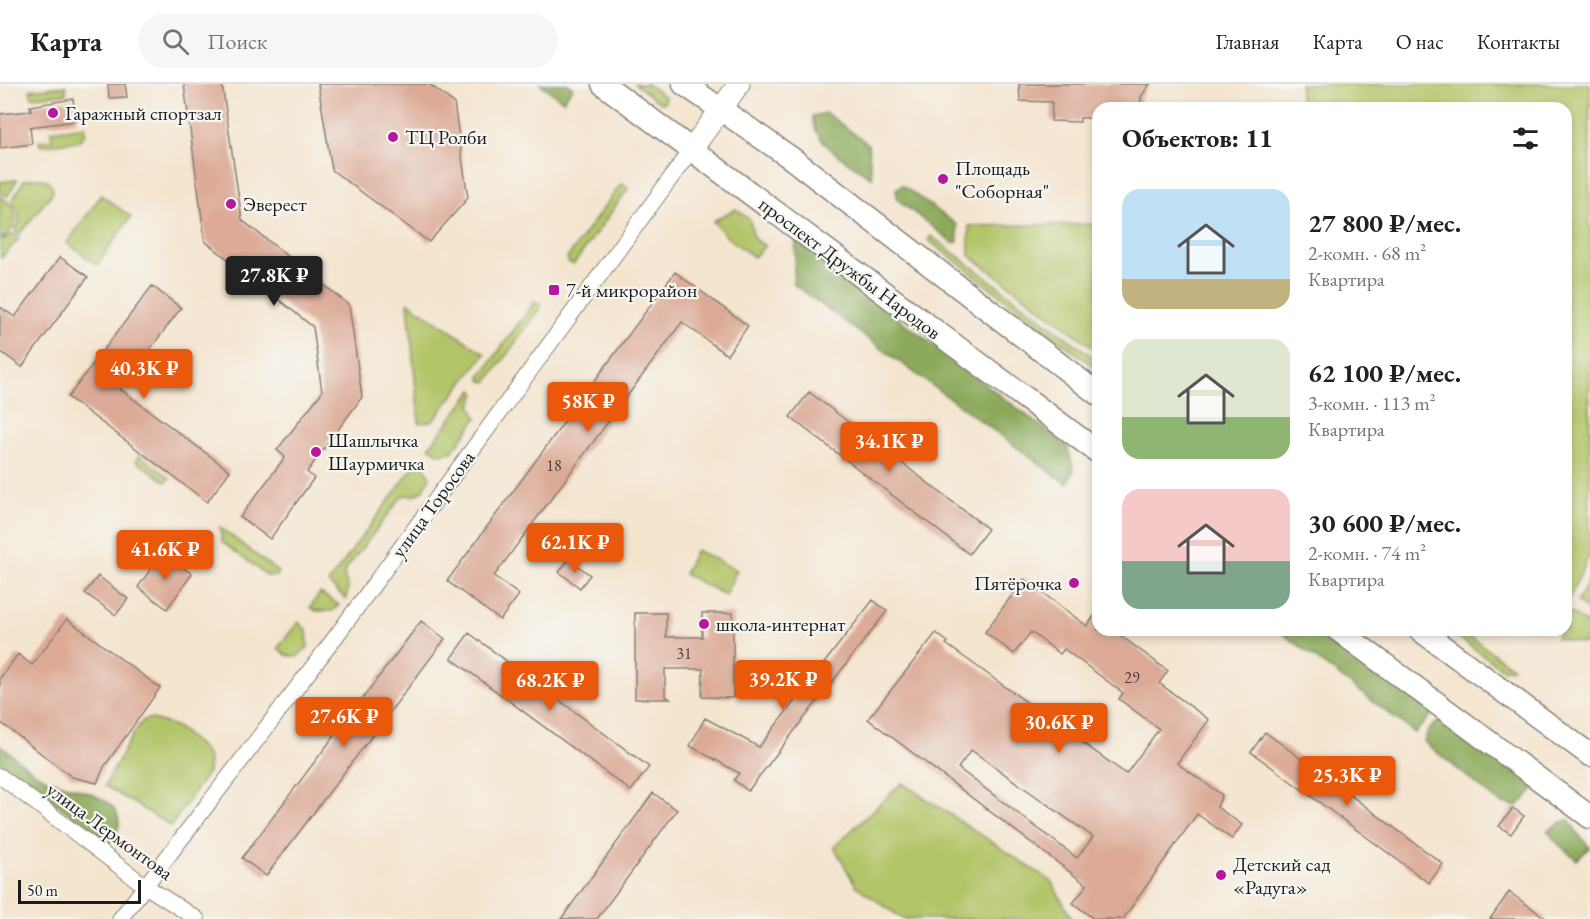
<!DOCTYPE html>
<html lang="ru">
<head>
<meta charset="utf-8">
<style>
  :root { --surface:#fff; --page:#f6f6f6; --text:#202124; --muted:#757577; --line:#e0e0e0; --accent:#ea580c }
  body { margin:0; font-family:"EB Garamond",serif; background:var(--page); color:var(--text); height:100vh; display:flex; flex-direction:column; font-size:22px; white-space:nowrap }
  * { box-sizing:border-box; margin:0 }
  p { font-size:20px; color:var(--muted) }
  .icon { flex:none; width:33px; height:33px; fill:none; stroke:currentColor; stroke-width:2; stroke-linecap:round; stroke-linejoin:round }
  .map { position:relative; flex:1; overflow:hidden }
  .sheet { position:absolute; left:1092px; top:18px; width:480px; height:534px; display:flex; flex-direction:column; background:var(--surface); border-radius:18px; box-shadow:0 3px 9px #0003 }
  .sheet>* { flex:none }
  .scale { position:absolute; left:18px; bottom:15px; width:123px; box-sizing:border-box; padding-left:6px; border:3px solid #1c1c1c; border-top:0; font-size:16px; line-height:21px; white-space:nowrap; color:#1c1c1c; -webkit-text-stroke:4px #f6f6f2; paint-order:stroke }
  .price { position:absolute; translate:-50% -51px; padding:0 14px; border-radius:6px; background:var(--accent); color:#fff; font-size:20px; line-height:39px; filter:drop-shadow(0 2px 3px #0008) }
  .price::after { content:''; position:absolute; left:50%; top:36px; width:18px; height:14px; margin-left:-9px; background:inherit; clip-path:polygon(0 0,100% 0,50% 100%) }
  .price.current { background:#222; color:#fff }
  ul { padding:0; list-style:none }
  li { display:flex; align-items:center; gap:18px; height:150px; padding:0 30px }
  li span { display:grid; place-items:center; flex:none; width:168px; height:120px; border-radius:18px; color:#555 }
  li>.icon { margin-inline-start:auto }
  span .icon { width:72px; height:72px; fill:#fffc; stroke-width:1 }
  li b { font-size:26px }
  h2 { display:flex; justify-content:space-between; align-items:center; height:72px; padding:0 30px; font-size:26px }
  header { display:flex; align-items:center; gap:36px; box-sizing:border-box; height:84px; padding:0 30px; background:var(--surface); border-bottom:2px solid var(--line) }
  header strong { font-size:28px }
  nav { display:flex; gap:33px; margin-inline-start:auto; font-size:21px }
  .search { width:420px; height:54px; background:var(--page); display:flex; align-items:center; gap:15px; box-sizing:border-box; padding:0 21px; border-radius:33px; color:var(--muted); font-size:22px }
  .map>svg:first-child { display:block }
  .green { fill:#b2c568; stroke:#677042; stroke-width:1.5 }
  .forest { fill:#8daa5c; stroke:#54633c; stroke-width:1.5 }
  .building { fill:#dcaa96; fill-rule:evenodd }
  .lines { fill:none; stroke-linecap:round; stroke-linejoin:round }
  .street-casing { stroke:#888076; stroke-width:17 }
  .secondary-casing { stroke:#888076; stroke-width:23 }
  .primary-casing { stroke:#888076; stroke-width:25 }
  .street { stroke:#fff; stroke-width:15 }
  .secondary { stroke:#fff; stroke-width:21 }
  .primary { stroke:#fff; stroke-width:22 }
  .poi-dot { fill:#b5179e; stroke:#f6f6f2; stroke-width:2 }
  .labels { text-anchor:middle; stroke-width:4.5; stroke-linejoin:round; paint-order:stroke }
  .number-label { font-size:16px; fill:#4c403a }
  .poi-label { font-size:20px; fill:#1c1c1c; stroke:#f6f6f2; text-anchor:start }
  .street-label { font-size:20px; fill:#1c1c1c; stroke:#f6f6f2 }
</style>
</head>
<body>
<header>
<strong>Карта</strong>
<div class="search"><svg class="icon" aria-label="search" viewBox="0 0 24 24"><circle cx="10" cy="10" r="6"/><path d="M15 15l6 6"/></svg>Поиск</div>
<nav><a>Главная</a><a>Карта</a><a>О нас</a><a>Контакты</a></nav>
</header>
<div class="map">
<svg width="1590" height="835" viewBox="0 0 1590 835">
  <rect width="100%" height="100%" fill="#f6f6f2"/>
  <filter id="ink" filterUnits="userSpaceOnUse"><feTurbulence type="fractalNoise" baseFrequency=".0167" numOctaves="2"/><feDisplacementMap in="SourceGraphic" scale="12" xChannelSelector="R" yChannelSelector="G"/><feConvolveMatrix kernelMatrix="1 2 1 2 8 2 1 2 1" color-interpolation-filters="sRGB"/></filter>
  <filter id="wash" filterUnits="userSpaceOnUse"><feTurbulence type="fractalNoise" baseFrequency=".008" numOctaves="4" result="noise"/><feDisplacementMap in="SourceGraphic" scale="24" xChannelSelector="R" yChannelSelector="G"/><feGaussianBlur stdDeviation="1.35" result="paint"/><feColorMatrix in="noise" values="0 0 0 0 0 0 0 0 0 0 0 0 0 0 0 0 0 1.4 0 .05"/><feComposite in="paint" operator="in"/></filter>
  <g filter="url(#wash)">
    <rect width="100%" height="100%" fill="#f4e5cf"/>
    <path class="green" d="M635,0H647L665,13V18L660,19Z
      M1300,0H1590V470L1566,521V24H1300Z
      M66,2V10L32,13L30,6Z
      M85,42V50L79,57L40,62L39,57L52,56L51,47Z
      M34,94C45,94 52,97 53,108L19,151L15,148C21,136 20,127 12,117L24,96Z
      M17,96L8,112L0,110V98Z
      M621,100L625,101L628,105L574,180L569,179L567,174Z
      M101,111L131,133L97,181L67,159Z
      M0,113C21,121 20,146 0,155Z
      M736,125L750,136L754,155L765,162L754,173L728,154L713,137Z
      M1098,140V267L969,171V142Z
      M13,150L19,155L1,174L0,157Z
      M931,152L1098,277V286L928,156Z
      M408,218L485,270L433,337L419,339Z
      M534,218L539,219L541,223L487,298L482,297L480,293Z
      M473,306L476,310L471,321L477,334L452,368L439,370L429,363Z
      M139,371L170,394L166,398L136,377Z
      M417,378L426,385L430,393C424,407 419,414 403,411L346,485L344,491L348,503L346,515L328,499Z
      M220,443L278,488L277,492H268L222,458Z
      M696,466L737,486L725,511L684,490Z
      M1590,495V528L1577,518Z
      M320,509L339,521L332,527H316L310,523Z
      M1571,529L1590,542V551L1584,560L1556,554L1560,546H1566V537Z
      M298,538L307,546L308,563L297,573L286,571L278,564Z
      M1448,546H1461L1513,584L1504,586Z
      M153,635L177,643L203,665L209,675L208,688L171,742L105,702C110,692 138,638 144,636C147,634 150,635 153,635Z
      M902,699L1051,797L1072,835H903L856,802L834,763Z"/>
    <path class="forest" d="M540,0H568L573,4L563,17Z
      M826,29L868,60L872,94C850,79 814,62 812,32Z
      M902,101L957,141L958,158L953,159L898,116L896,105Z
      M796,157L1067,362L1074,386L1067,400L793,200Z
      M1278,546H1324L1434,628L1415,649Z
      M1442,635L1537,702L1517,723L1500,719L1424,658L1428,646Z
      M0,661C14,672 29,687 45,694C67,704 120,710 119,740C119,748 113,754 109,760L0,677Z
      M1569,736C1576,746 1581,756 1590,763L1577,776L1557,759L1547,747L1561,738Z"/>
    <g id="blocks">
      <path class="building" d="M108,0H125L127,13L109,14Z
        M184,0H222L242,136L349,221L362,313L307,388L314,394L270,455L240,433L285,373L277,366L322,308L313,243L205,157Z
        M318,0H429L454,19L468,114L429,158L332,86Z
        M1019,0H1150L1141,13V24H1098V34H1080V38L1051,37L1052,18L1020,17Z
        M73,15L76,37L30,43L32,60L0,64V30L31,27L30,22Z
        M60,173L88,193L22,283L0,267V223L15,233Z
        M675,188L748,242L727,271L682,238L494,492L519,511L500,536L447,497Z
        M152,202L181,224L120,305L230,387L207,418L68,313Z
        M809,308L988,445L969,470L790,333Z
        M162,469L192,490L167,525L138,503Z
        M569,475L590,491L580,504L559,488Z
        M98,492L128,515L116,531L85,509Z
        M1024,495L1087,542L1098,527V546H1113L1168,587L1159,599L1209,636L1177,679L1222,711L1217,723L1242,741L1232,755L1197,730L1123,835H1094L1073,819L1087,801L868,635L936,549L948,558L946,560L1126,690L1159,645L1119,615L1123,609L1064,565L1060,570L1031,548L1014,570L985,548ZM971,666L1093,753L1077,774L958,684Z
        M873,516L887,527L748,707L734,696L739,689L690,662L705,634L759,663Z
        M635,529H666V553H702V529H733V614L702,613L703,585H665V612L670,615H635Z
        M67,535L160,604L104,683L97,699L72,693L0,638V594L18,570L32,581Z
        M421,537L445,555L266,792L242,774Z
        M469,549L649,683L631,707L451,574Z
        M1265,648L1443,780L1429,799L1251,668Z
        M653,709L677,726L597,835H561Z
        M1513,724L1524,732L1511,750L1499,742Z
        M1509,808L1547,835H1490Z"/>
    </g>
  </g>
  <g filter="url(#ink)">
    <use href="#blocks" fill-opacity="0" stroke="#888076" stroke-width="1.5"/>
    <g class="lines">
      <g class="street-casing">
        <path id="street" d="M0,692L144,801L197,835
          M120,835L334,555L692,65"/>
      </g>
      <g class="secondary-casing">
        <path id="secondary" d="M692,65L739,0"/>
      </g>
      <g class="primary-casing">
        <path id="primary" d="M603,0L1098,368
          M684,0L791,74L1098,310
          M1338,546L1590,733
          M1420,546L1590,671"/>
      </g>
      <use href="#street" class="street"/>
      <use href="#secondary" class="secondary"/>
      <use href="#primary" class="primary"/>
    </g>
  </g>
  <g class="poi-dot">
    <circle cx="53" cy="29" r="6"/>
    <circle cx="393" cy="53" r="6"/>
    <circle cx="943" cy="95" r="6"/>
    <circle cx="231" cy="120" r="6"/>
    <rect x="548" y="200" width="12" height="12" rx="3"/>
    <circle cx="316" cy="368" r="6"/>
    <circle cx="1074" cy="499" r="6"/>
    <circle cx="704" cy="540" r="6"/>
    <circle cx="1221" cy="791" r="6"/>
  </g>
  <g class="labels">
    <g class="number-label">
      <text x="554" y="387">18</text>
      <text x="684" y="575">31</text>
      <text x="1132" y="599">29</text>
    </g>
    <g class="poi-label">
      <text x="65" y="36">Гаражный спортзал</text>
      <text x="405" y="60">ТЦ Ролби</text>
      <text x="955" y="91">Площадь<tspan x="955" dy="23">"Соборная"</tspan></text>
      <text x="243" y="127">Эверест</text>
      <text x="566" y="213">7-й микрорайон</text>
      <text x="328" y="363">Шашлычка<tspan x="328" dy="23">Шаурмичка</tspan></text>
      <text x="1062" y="506" text-anchor="end">Пятёрочка</text>
      <text x="716" y="547">школа-интернат</text>
      <text x="1233" y="787">Детский сад<tspan x="1233" dy="23">«Радуга»</tspan></text>
    </g>
    <g class="street-label">
      <text transform="translate(850 184) rotate(37)" y="7">проспект Дружбы Народов</text>
      <text transform="translate(433 420) rotate(-54)" y="7">улица Торосова</text>
      <text transform="translate(110 747) rotate(36)" y="7">улица Лермонтова</text>
    </g>
  </g>
</svg>
<div class="scale">50 m</div>
<b class="price current" style="left:274px;top:223px">27.8K ₽</b>
<b class="price" style="left:144px;top:316px">40.3K ₽</b>
<b class="price" style="left:588px;top:349px">58K ₽</b>
<b class="price" style="left:889px;top:389px">34.1K ₽</b>
<b class="price" style="left:575px;top:490px">62.1K ₽</b>
<b class="price" style="left:165px;top:497px">41.6K ₽</b>
<b class="price" style="left:783px;top:627px">39.2K ₽</b>
<b class="price" style="left:550px;top:628px">68.2K ₽</b>
<b class="price" style="left:344px;top:664px">27.6K ₽</b>
<b class="price" style="left:1059px;top:670px">30.6K ₽</b>
<b class="price" style="left:1347px;top:723px">25.3K ₽</b>
<section class="sheet">
<h2>Объектов: 11<svg class="icon" aria-label="filters" viewBox="0 0 24 24"><path d="M4 7h16M4 17h16"/><circle cx="9" cy="7" r="2"/><circle cx="15" cy="17" r="2"/></svg></h2>
<ul>
<li><span style="background:linear-gradient(#bfe0f5 75%,#c2b280 0)"><svg class="icon" aria-label="home" viewBox="0 0 24 24"><path d="M3 11l9-7 9 7M6 9v11h12V9"/></svg></span><div><b>27 800 ₽/мес.</b><p>2-комн. · 68 m²</p><p>Квартира</p></div></li>
<li><span style="background:linear-gradient(#dfe7d0 65%,#8fb573 0)"><svg class="icon" aria-label="home" viewBox="0 0 24 24"><path d="M3 11l9-7 9 7M6 9v11h12V9"/></svg></span><div><b>62 100 ₽/мес.</b><p>3-комн. · 113 m²</p><p>Квартира</p></div></li>
<li><span style="background:linear-gradient(#f6c9c9 60%,#7fa58c 0)"><svg class="icon" aria-label="home" viewBox="0 0 24 24"><path d="M3 11l9-7 9 7M6 9v11h12V9"/></svg></span><div><b>30 600 ₽/мес.</b><p>2-комн. · 74 m²</p><p>Квартира</p></div></li>
</ul>
</section>
</div>
</body>
</html>
